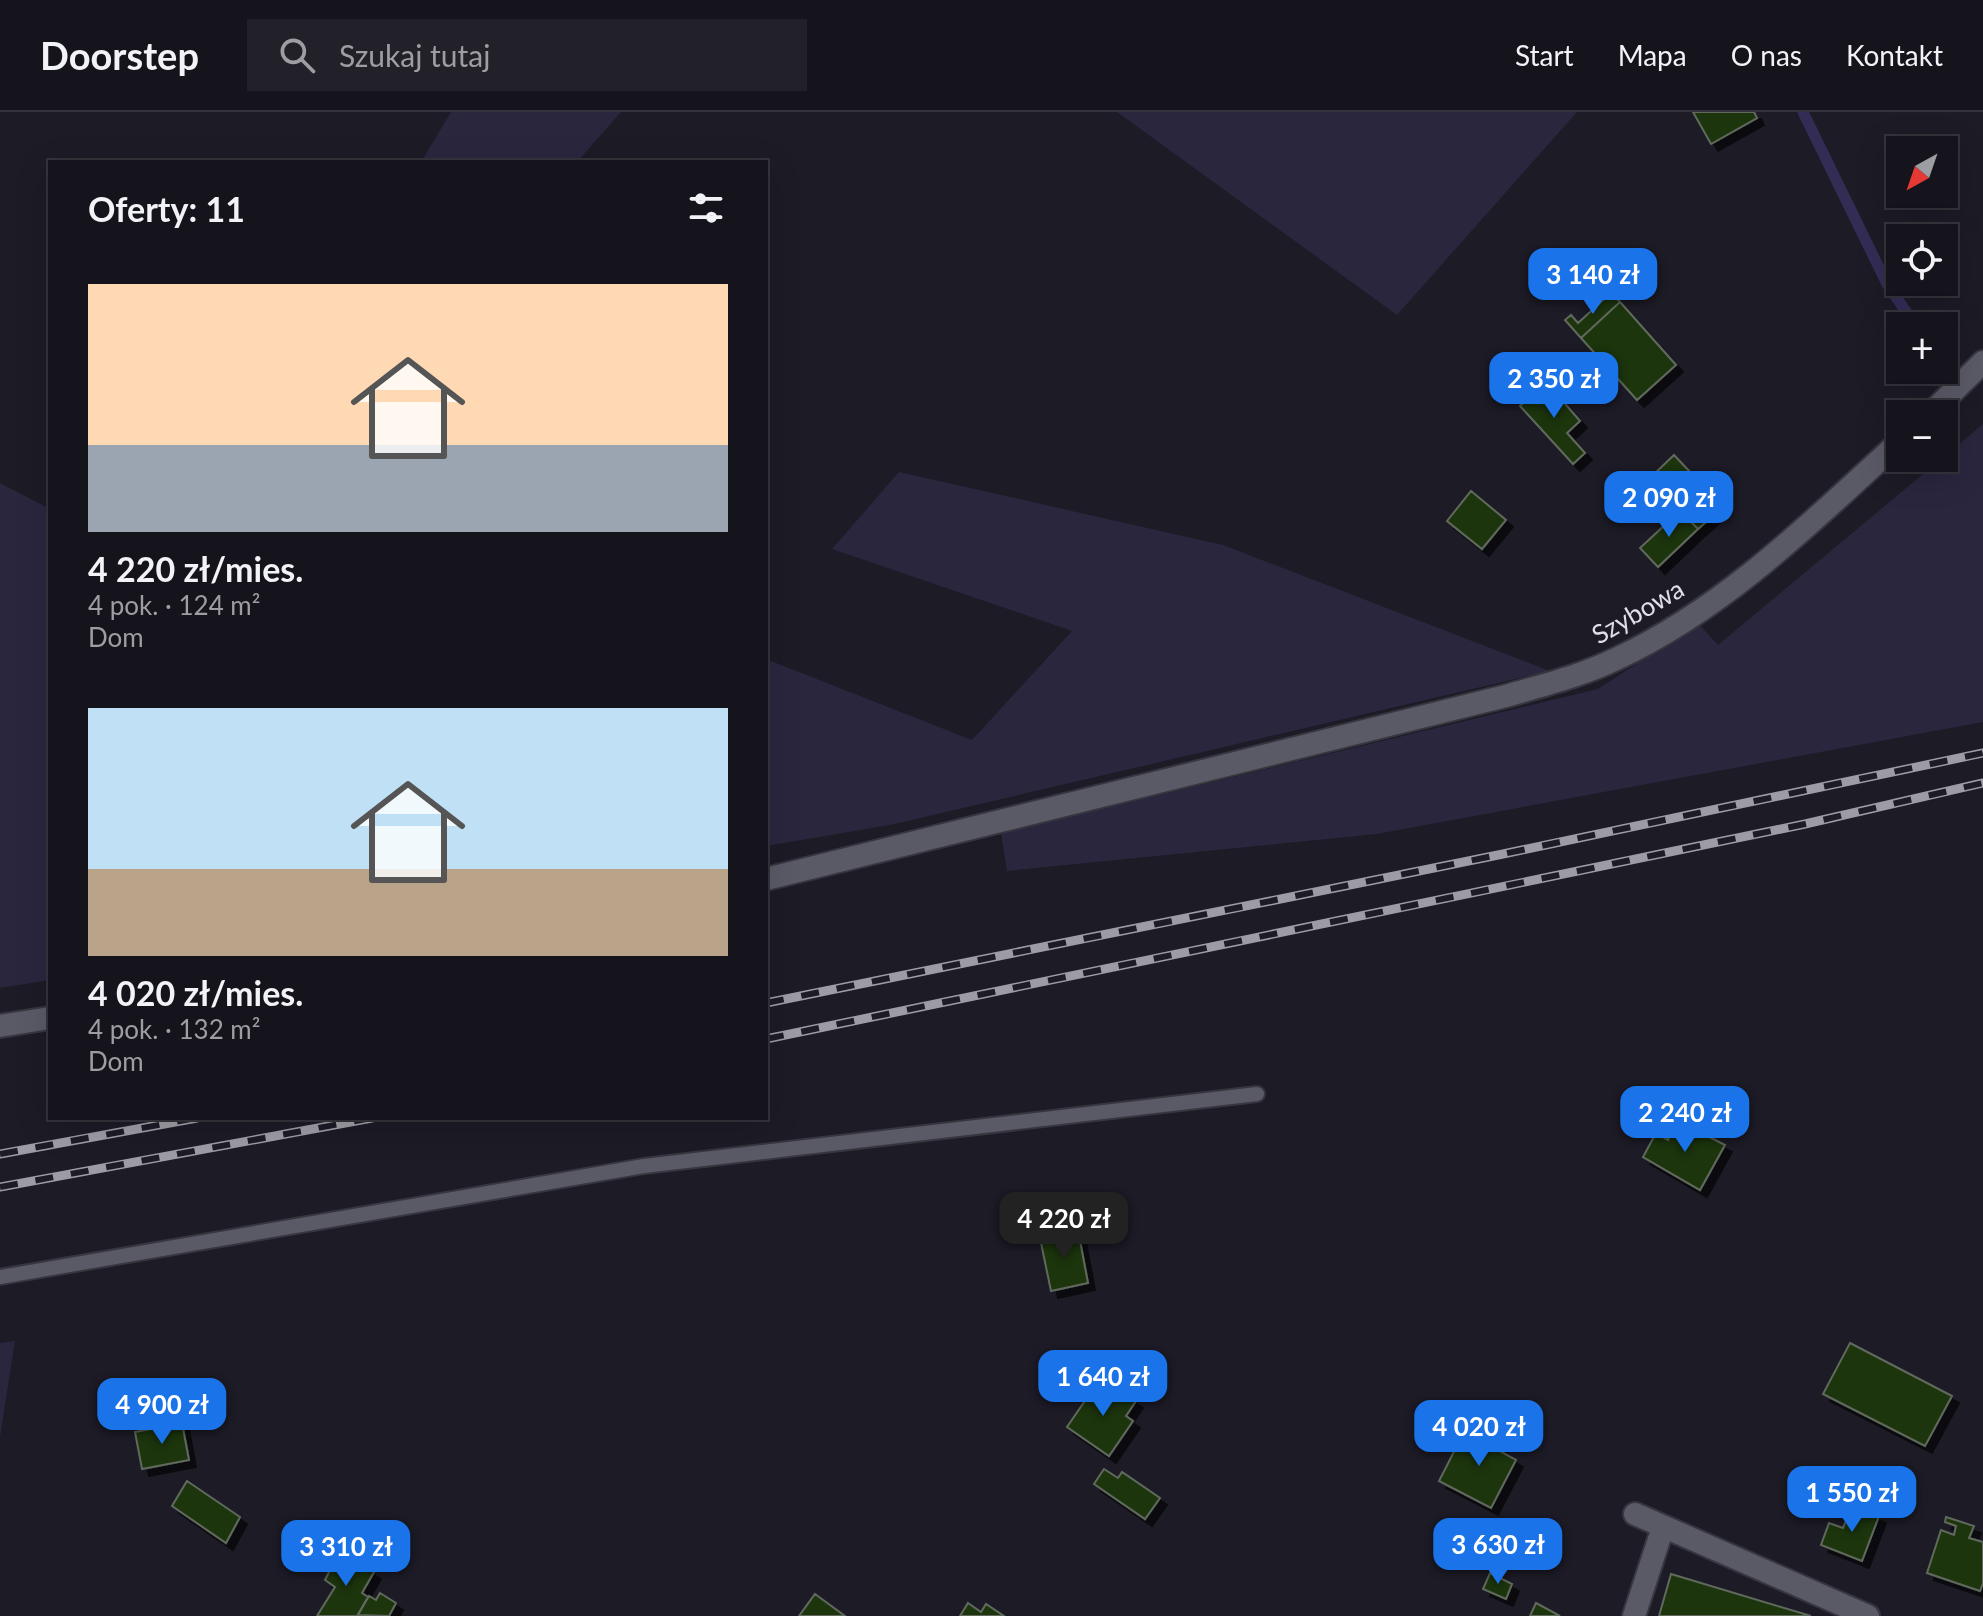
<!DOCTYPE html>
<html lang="pl">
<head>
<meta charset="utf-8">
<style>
  :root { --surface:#15141c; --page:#222129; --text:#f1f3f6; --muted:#9d9ea3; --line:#34333b; --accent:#1a73e8 }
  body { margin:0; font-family:Lato,sans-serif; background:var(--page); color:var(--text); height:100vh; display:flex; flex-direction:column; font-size:30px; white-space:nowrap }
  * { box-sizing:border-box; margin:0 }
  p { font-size:26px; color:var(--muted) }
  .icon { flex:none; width:44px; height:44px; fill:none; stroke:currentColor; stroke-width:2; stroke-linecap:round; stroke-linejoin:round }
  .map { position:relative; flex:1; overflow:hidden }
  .side { position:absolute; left:48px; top:48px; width:720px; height:960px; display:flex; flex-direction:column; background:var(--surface); border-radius:0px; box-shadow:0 8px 32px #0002,0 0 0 2px var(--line) }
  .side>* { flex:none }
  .needle { width:52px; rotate:220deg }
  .buttons { position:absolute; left:1886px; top:24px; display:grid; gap:16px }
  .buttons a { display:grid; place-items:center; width:72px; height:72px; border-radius:0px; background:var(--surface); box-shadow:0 8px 32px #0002,0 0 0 2px var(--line); font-size:40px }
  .price { position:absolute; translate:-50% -68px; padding:0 18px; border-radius:16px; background:var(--accent); color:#fff; font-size:26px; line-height:52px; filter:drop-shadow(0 2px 4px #0008) }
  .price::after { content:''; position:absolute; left:50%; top:48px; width:24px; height:18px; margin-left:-12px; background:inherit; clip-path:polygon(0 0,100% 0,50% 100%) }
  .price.active { background:#222; color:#fff }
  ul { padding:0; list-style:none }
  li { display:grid; align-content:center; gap:16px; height:424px; padding:0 40px }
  li span { display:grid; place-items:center; height:248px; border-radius:0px; color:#555 }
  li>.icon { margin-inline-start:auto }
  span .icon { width:144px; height:144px; fill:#fffc; stroke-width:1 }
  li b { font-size:34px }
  h2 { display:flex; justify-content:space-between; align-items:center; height:96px; padding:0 40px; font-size:34px }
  header { display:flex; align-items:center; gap:48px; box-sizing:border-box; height:112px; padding:0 40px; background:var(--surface); border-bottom:2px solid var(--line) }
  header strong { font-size:38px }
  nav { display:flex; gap:44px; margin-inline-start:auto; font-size:28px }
  .search { width:560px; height:72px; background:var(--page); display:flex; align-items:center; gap:20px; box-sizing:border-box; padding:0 28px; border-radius:0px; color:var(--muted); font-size:30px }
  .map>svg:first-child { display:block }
  .green { fill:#29263e }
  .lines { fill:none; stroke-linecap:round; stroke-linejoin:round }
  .stream { stroke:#332d56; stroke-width:11 }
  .building { fill:#1c350c; stroke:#61695d; stroke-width:2; filter:url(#shadow) }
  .service-casing { stroke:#37363f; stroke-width:18 }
  .pedestrian-casing { stroke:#37363f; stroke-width:26 }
  .minor-casing { stroke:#37363f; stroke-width:26 }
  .service { stroke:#5a5966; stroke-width:14 }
  .pedestrian { stroke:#5a5966; stroke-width:22 }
  .minor { stroke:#5a5966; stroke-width:22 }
  .rail-casing { stroke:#9d9ca5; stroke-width:9 }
  .rail { stroke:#1c1b26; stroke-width:6; stroke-dasharray:18; stroke-linecap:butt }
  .labels { text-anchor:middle; stroke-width:7; stroke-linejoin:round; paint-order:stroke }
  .street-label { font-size:26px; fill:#e0dfe7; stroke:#1c1b26 }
</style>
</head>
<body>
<header>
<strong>Doorstep</strong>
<div class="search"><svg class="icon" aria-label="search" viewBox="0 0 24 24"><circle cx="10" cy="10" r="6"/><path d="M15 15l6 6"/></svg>Szukaj tutaj</div>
<nav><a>Start</a><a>Mapa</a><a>O nas</a><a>Kontakt</a></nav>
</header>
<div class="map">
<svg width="1983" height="1504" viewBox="0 0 1983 1504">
  <defs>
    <filter id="shadow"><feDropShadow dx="7" dy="7" stdDeviation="0" flood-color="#0009"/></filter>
  </defs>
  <rect width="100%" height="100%" fill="#1c1b26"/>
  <path class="green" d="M451,0H621L577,50H421Z
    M1117,0H1577L1397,203Z
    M1983,312V610L1377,722L1007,759L1001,721L1598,577L1698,511L1718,533Z
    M899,360L1223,433L1550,559L890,713L766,734V547L972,628L1072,519L832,437Z
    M0,371L50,397V868L0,876Z
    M15,1229L0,1325V1231Z"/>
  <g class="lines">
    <path class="stream" d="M1803,0L1887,172L1916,214"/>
  </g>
  <path class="building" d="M1693,0H1754L1757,6L1711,32Z
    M1611,181L1620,190L1581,226L1565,208L1571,203L1578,211Z
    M1620,190L1676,253L1637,288L1581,226Z
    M1546,270L1580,309L1567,321L1585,341L1573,352L1520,294Z
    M1674,343L1723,395L1698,417L1650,366Z
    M1471,379L1506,408L1482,437L1447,409Z
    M1680,399L1698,417L1658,455L1640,436Z
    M1678,1009L1725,1033L1700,1078L1643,1045L1656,1021L1668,1028Z
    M1078,1118L1088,1171L1051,1179L1040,1126Z
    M1850,1231L1952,1284L1925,1334L1823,1282Z
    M1098,1270L1118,1284L1121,1279L1136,1289L1126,1304L1133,1309L1109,1344L1067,1315Z
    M182,1311L189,1348L142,1357L135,1320Z
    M1489,1315L1503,1328L1498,1338L1516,1348L1491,1396L1439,1369L1464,1320L1479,1328Z
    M1104,1357L1118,1366L1122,1360L1160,1386L1145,1407L1094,1372Z
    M187,1369L240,1405L226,1431L172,1394Z
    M1852,1394L1879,1404L1862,1449L1821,1433L1829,1411L1843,1416Z
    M1946,1405L1974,1414L1969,1426L1983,1430V1471L1980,1479L1927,1461L1941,1418L1954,1423L1956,1414L1945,1410Z
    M340,1439L374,1460L362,1481L368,1485L357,1504H317L335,1475L325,1468Z
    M1490,1461L1512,1472L1506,1487L1483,1477Z
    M1671,1462L1811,1504H1659Z
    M380,1481L396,1491L389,1504L358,1503L369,1484L376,1488Z
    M815,1482L845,1504H799Z
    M968,1491L981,1500L986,1492L1004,1504H960Z
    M1536,1491L1560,1504H1530Z"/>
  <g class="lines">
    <g class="service-casing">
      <path id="service" d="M0,1165L644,1054L1257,982"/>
    </g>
    <g class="pedestrian-casing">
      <path id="pedestrian" d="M1635,1402L1868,1504
        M1634,1504L1663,1415"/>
    </g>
    <g class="minor-casing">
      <path id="minor" d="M1930,302L1983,250
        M766,767L1506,584C1543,573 1581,564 1616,547C1724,497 1813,409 1900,329
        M0,914L50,906"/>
    </g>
    <use href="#service" class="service"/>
    <use href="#pedestrian" class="pedestrian"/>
    <use href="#minor" class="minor"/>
    <g class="rail-casing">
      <path id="rail" d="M766,891L1503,742L1983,641
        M766,927L1805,712L1983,671
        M0,1042L197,1006
        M0,1075L372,1006"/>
    </g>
    <use href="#rail" class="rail"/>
  </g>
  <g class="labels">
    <g class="street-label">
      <text transform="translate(1638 500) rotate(-30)" y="9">Szybowa</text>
    </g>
  </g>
</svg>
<div class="buttons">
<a><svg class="needle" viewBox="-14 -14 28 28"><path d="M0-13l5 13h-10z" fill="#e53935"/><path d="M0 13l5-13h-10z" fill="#9d9ea3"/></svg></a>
<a><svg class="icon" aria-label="locate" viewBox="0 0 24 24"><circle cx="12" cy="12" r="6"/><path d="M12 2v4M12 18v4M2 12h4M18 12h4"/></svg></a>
<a>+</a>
<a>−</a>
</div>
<b class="price" style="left:1593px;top:204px">3 140 zł</b>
<b class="price" style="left:1554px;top:308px">2 350 zł</b>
<b class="price" style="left:1669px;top:427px">2 090 zł</b>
<b class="price" style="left:1685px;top:1042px">2 240 zł</b>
<b class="price active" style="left:1064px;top:1148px">4 220 zł</b>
<b class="price" style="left:1103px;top:1306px">1 640 zł</b>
<b class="price" style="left:162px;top:1334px">4 900 zł</b>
<b class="price" style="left:1479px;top:1356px">4 020 zł</b>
<b class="price" style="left:1852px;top:1422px">1 550 zł</b>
<b class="price" style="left:1498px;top:1474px">3 630 zł</b>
<b class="price" style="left:346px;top:1476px">3 310 zł</b>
<section class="side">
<h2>Oferty: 11<svg class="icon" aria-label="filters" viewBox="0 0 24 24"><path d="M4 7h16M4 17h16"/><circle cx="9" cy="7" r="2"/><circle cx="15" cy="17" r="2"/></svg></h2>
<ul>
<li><span style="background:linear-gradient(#ffd9b3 65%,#9aa5b1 0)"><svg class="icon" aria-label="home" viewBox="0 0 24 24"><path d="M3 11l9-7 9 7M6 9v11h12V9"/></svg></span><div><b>4 220 zł/mies.</b><p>4 pok. · 124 m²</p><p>Dom</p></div></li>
<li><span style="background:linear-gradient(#bfe0f5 65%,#b9a48a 0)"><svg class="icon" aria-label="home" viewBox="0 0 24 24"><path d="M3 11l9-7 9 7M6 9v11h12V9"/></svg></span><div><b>4 020 zł/mies.</b><p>4 pok. · 132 m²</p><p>Dom</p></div></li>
</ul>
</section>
</div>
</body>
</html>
